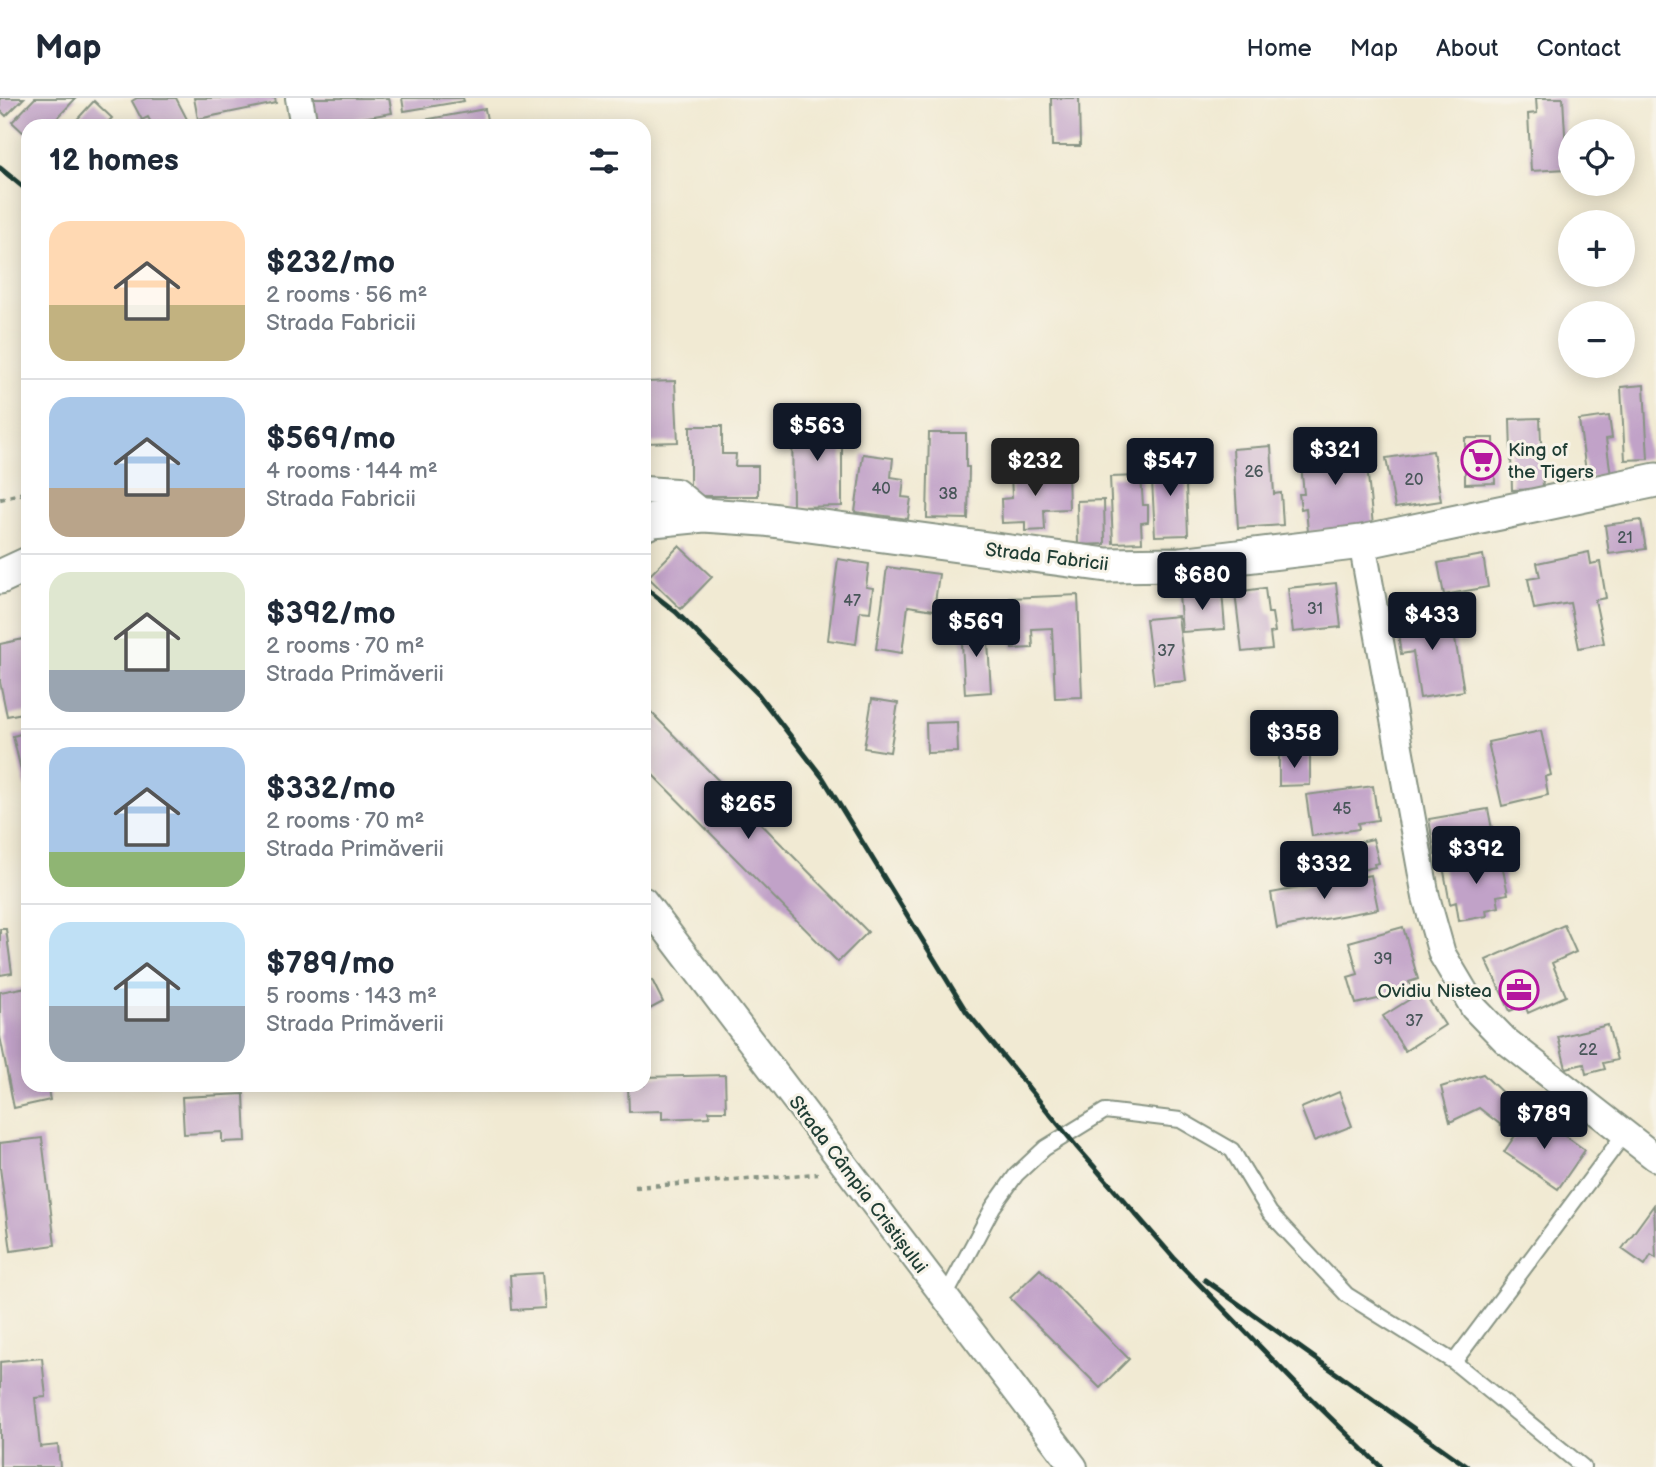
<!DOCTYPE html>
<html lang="en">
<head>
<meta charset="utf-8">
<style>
  :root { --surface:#fff; --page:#f6f6f7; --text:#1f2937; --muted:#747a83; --line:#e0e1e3; --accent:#111827 }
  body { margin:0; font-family:"Balsamiq Sans",sans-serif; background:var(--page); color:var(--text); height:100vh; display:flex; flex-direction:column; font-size:26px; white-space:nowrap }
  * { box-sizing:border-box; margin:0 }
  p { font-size:23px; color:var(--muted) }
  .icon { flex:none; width:38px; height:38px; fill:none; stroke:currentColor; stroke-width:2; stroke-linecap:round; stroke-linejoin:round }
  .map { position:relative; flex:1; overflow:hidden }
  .sheet { position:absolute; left:21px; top:21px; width:630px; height:973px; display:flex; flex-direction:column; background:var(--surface); border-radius:21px; box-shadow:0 4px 18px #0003 }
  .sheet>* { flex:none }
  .fabs { position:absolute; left:1558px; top:21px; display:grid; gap:14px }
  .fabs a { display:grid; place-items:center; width:77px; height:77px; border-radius:50%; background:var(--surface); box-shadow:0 4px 18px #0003; font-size:35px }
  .price { position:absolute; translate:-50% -60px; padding:0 16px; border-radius:7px; background:var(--accent); color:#fff; font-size:23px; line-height:46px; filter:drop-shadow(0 2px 4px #0008) }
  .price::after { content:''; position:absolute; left:50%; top:42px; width:21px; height:16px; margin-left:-10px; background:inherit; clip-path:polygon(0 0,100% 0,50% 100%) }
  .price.current { background:#222; color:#fff }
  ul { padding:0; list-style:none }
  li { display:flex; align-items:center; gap:21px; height:175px; padding:0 28px }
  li+li { border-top:2px solid var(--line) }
  li span { display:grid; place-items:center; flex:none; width:196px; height:140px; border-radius:21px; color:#555 }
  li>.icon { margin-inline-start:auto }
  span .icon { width:84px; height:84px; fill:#fffc; stroke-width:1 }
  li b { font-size:30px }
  h2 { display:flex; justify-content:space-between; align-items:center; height:84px; padding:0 28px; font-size:30px }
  header { display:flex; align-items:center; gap:42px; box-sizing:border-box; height:98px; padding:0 35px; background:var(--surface); border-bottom:2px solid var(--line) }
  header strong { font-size:33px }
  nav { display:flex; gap:38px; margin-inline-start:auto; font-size:24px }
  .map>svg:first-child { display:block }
  .building { fill:#c1a2c8 }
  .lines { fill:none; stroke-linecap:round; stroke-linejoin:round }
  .service-casing { stroke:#889484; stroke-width:18 }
  .minor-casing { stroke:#889484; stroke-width:30 }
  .tertiary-casing { stroke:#889484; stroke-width:37 }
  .path { stroke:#889484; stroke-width:4.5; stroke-dasharray:5 5; stroke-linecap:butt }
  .service { stroke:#fff; stroke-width:14 }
  .minor { stroke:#fff; stroke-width:26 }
  .tertiary { stroke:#fff; stroke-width:33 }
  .rail { stroke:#1f3d34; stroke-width:5 }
  .labels { text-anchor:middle; stroke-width:6; stroke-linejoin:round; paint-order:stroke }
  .number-label { font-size:16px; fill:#485659 }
  .poi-label { font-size:19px; fill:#1f3d34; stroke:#f7f3e8; text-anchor:start }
  .street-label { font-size:19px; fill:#1f3d34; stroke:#f7f3e8 }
</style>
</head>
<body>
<header>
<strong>Map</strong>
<nav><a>Home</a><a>Map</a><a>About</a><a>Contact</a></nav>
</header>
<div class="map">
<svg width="1656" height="1369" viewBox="0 0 1656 1369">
  <rect width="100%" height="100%" fill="#f7f3e8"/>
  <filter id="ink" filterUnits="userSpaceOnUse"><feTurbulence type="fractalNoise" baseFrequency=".0143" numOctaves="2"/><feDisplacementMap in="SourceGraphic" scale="14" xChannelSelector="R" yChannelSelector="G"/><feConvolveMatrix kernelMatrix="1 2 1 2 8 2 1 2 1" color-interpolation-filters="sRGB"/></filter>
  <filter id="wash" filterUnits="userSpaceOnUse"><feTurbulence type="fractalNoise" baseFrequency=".00686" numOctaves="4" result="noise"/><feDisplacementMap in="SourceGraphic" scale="28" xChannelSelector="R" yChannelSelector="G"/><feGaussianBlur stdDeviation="1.57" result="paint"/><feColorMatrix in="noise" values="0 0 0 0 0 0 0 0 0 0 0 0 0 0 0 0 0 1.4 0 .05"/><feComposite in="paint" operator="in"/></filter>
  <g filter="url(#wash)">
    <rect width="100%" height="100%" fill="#f1ead3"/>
    <g id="blocks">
      <path class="building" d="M0,0H24L6,18L0,12Z
        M35,0H76L50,28H28V39L12,24Z
        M137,0H176L188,23L179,28H153L148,19L142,22L132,3Z
        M194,0H275L276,5L198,21Z
        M313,0H389L392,15L314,28L309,1Z
        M402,0H463L464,3L404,13Z
        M1051,0H1079L1080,48H1052Z
        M1536,0H1563L1567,71L1531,73L1528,16L1537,15Z
        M94,3L112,20L104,28H71Z
        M485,11L488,28H408L407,25Z
        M397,22L398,28H373V27Z
        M675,283L678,344L644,345V284Z
        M1644,287L1648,361L1625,362L1621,289Z
        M1609,318L1612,340L1606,341L1611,378L1587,381L1579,322Z
        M1540,320L1543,391L1512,392L1510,321Z
        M792,322H842V408L793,409Z
        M690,328H722V356H736L735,368H758V398H690Z
        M929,335H966V369H969L968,421L927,420Z
        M1465,340H1494L1495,385L1465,386Z
        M1343,344V349L1365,347L1373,428L1308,434L1306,410L1301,411L1299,396H1304L1299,348Z
        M1271,348L1274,396L1281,395L1283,427L1238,430L1233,351Z
        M1433,353L1441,403L1395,410L1386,360Z
        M863,356L893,360L891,379L904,381L902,399L911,400L908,421L855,414Z
        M1185,363L1188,437L1155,438L1151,364Z
        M1068,373L1069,411L1044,412L1045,432L1025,433V424L1002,425L1001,401L1012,400L1011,375Z
        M1141,378L1143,407H1148V424L1141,425L1142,444L1113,445L1110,379Z
        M1104,402L1105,446L1078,447L1077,403Z
        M1641,422L1646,451L1609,456L1605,427Z
        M679,448L712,479L681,511L648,479Z
        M1589,454L1591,466L1600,464L1606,500L1595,502L1604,545L1579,550L1570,505L1534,511L1528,481L1540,479L1537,465Z
        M1483,457L1488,489L1444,497L1438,465Z
        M838,461L869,466L866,489L873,490L870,514L860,513L856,546L828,542Z
        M887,469L939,476L934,512L908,508L902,555L876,551Z
        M1336,485L1341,529L1293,534L1288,490Z
        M1265,490L1268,515H1272L1275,534L1270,535L1272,551L1242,554L1235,494Z
        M1222,493L1225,531L1182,534L1179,497Z
        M1078,497L1082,599L1055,600L1052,530L1032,531L1033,550L1012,551L1010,500Z
        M1450,512L1464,593L1420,600L1413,554L1401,556L1396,521Z
        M1178,518L1186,583L1154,586L1146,521Z
        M987,527L991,594L965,596L961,528Z
        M28,540V614L7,618L0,584V546Z
        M872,601L898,605L890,654L864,650Z
        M644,607L868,834L838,864L644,668Z
        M957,624L958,654L927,655L926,625Z
        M1541,633L1551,677L1545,679L1548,697L1502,708L1488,644Z
        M28,634V689H25L13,638Z
        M1310,657V687L1279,688V658Z
        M1373,688L1378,722L1358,725L1359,731L1312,738L1306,697Z
        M1488,711L1494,741L1458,747L1459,753L1435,757L1429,721Z
        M1373,741L1379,765L1374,766L1375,769L1312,783L1306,756Z
        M1500,757L1508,796L1497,798L1499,809L1486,812L1487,818L1459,823L1456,804L1450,806L1443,768Z
        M1371,777L1378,811L1277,830L1271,795Z
        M1564,827L1576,854L1552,865L1566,898L1528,915L1525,907L1510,913L1486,862Z
        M1403,829L1418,881L1409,884L1412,893L1356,906L1348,879L1358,876L1349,844Z
        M0,831H6L12,875L0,877Z
        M652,882L663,904L644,914V886Z
        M27,889L28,987H47L50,1002L14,1010L0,938V894Z
        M1423,893L1445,927L1405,953L1383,918Z
        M1608,927L1617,962L1603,965L1605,971L1586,976L1584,966L1566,970L1558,939Z
        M1483,976L1516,1008L1501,1027L1479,1010L1450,1024L1441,989Z
        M725,977L726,1013H709L710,1019L662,1021V1013L629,1014L628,987H644V979Z
        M1339,994L1352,1028L1314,1043L1301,1010Z
        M244,996L246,1043L222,1044V1034L184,1036L182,999Z
        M1531,1014L1585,1052L1558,1091L1504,1054Z
        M42,1040L55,1147L11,1153L0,1070V1045Z
        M1654,1107L1656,1160L1651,1157L1645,1167L1622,1151Z
        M1040,1171L1129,1261L1100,1290L1010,1200Z
        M542,1175L545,1210L512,1212L510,1177Z
        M42,1260L46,1299L35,1300L40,1349L58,1347L60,1369H0V1264Z"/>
    </g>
  </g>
  <g filter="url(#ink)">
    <use href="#blocks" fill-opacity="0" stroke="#889484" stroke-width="2"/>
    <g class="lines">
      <g class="service-casing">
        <path id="service" d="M945,1199L993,1109L1016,1077L1045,1050L1105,1013L1180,1022L1232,1052L1270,1115L1347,1197L1454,1264
          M1583,1369L1454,1264L1625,1035"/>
      </g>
      <g class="minor-casing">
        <path id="minor" d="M299,0L304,28
          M644,392L676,394L704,417
          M1362,444L1426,799L1442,856L1474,910L1505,942L1656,1060
          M644,803L1074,1369"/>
      </g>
      <g class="tertiary-casing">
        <path id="tertiary" d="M644,426L653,422L704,417L764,421L1107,467L1180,466L1362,444L1656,382
          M0,479L28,466"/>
      </g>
      <path class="path" d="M0,401L28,394
        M635,1089L818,1076"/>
      <use href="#service" class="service"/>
      <use href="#minor" class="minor"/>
      <use href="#tertiary" class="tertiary"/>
      <path class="rail" d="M0,70L28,93
        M644,489L676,514L758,596L823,680L966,913L1076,1048L1174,1160L1297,1287L1381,1369
        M1205,1182L1468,1369"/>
    </g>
  </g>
  <defs>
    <g id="supermarket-ring" transform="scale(2.0125)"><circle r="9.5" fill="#f7f3e8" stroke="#b5179e" stroke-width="1.5"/><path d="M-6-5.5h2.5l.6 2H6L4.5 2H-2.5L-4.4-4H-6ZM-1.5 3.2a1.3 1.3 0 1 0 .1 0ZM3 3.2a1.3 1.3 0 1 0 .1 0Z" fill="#b5179e"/></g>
    <g id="office-ring" transform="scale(2.0125)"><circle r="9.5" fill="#f7f3e8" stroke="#b5179e" stroke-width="1.5"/><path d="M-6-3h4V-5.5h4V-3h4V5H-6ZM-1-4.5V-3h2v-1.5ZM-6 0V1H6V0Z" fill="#b5179e"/></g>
  </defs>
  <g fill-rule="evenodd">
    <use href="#supermarket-ring" x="1481" y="362"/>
    <use href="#office-ring" x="1519" y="892"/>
  </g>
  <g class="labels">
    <g class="number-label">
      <text x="1254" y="379">26</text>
      <text x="1414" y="387">20</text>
      <text x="881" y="396">40</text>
      <text x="948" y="401">38</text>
      <text x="1625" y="445">21</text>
      <text x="852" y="508">47</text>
      <text x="1315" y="516">31</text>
      <text x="1166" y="558">37</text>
      <text x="1342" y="716">45</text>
      <text x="1383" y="866">39</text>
      <text x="1414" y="928">37</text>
      <text x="1588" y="957">22</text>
    </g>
    <g class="poi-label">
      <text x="1508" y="358">King of<tspan x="1508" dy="22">the Tigers</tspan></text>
      <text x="1492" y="899" text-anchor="end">Ovidiu Nistea</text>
    </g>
    <g class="street-label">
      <text transform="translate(1047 458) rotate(7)" y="7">Strada Fabricii</text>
      <text transform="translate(859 1086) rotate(53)" y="7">Strada Câmpia Cristișului</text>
    </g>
  </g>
</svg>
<div class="fabs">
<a><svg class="icon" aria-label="locate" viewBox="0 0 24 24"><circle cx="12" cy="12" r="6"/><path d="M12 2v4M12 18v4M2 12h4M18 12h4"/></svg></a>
<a>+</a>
<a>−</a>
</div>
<b class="price" style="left:817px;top:365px">$563</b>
<b class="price" style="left:1335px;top:389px">$321</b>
<b class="price current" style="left:1035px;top:400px">$232</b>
<b class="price" style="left:1170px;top:400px">$547</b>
<b class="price" style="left:1202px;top:514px">$680</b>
<b class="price" style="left:1432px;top:554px">$433</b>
<b class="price" style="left:976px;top:561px">$569</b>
<b class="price" style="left:1294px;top:672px">$358</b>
<b class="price" style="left:748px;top:743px">$265</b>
<b class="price" style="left:1476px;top:788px">$392</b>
<b class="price" style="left:1324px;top:803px">$332</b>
<b class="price" style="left:1544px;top:1053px">$789</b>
<section class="sheet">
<h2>12 homes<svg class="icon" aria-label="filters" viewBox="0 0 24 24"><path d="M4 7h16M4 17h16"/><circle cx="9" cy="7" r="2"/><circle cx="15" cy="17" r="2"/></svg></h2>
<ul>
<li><span style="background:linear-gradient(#ffd9b3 60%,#c2b280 0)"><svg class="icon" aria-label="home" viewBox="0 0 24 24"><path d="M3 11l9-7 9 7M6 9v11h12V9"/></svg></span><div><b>$232/mo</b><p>2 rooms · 56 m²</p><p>Strada Fabricii</p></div></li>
<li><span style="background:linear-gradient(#a9c7e8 65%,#b9a48a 0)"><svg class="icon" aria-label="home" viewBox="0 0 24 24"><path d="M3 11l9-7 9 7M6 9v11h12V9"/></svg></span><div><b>$569/mo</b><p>4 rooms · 144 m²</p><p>Strada Fabricii</p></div></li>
<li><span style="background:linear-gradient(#dfe7d0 70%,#9aa5b1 0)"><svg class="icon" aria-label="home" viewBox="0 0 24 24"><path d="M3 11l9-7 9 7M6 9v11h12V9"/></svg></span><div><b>$392/mo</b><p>2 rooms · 70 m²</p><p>Strada Primăverii</p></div></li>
<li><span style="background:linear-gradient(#a9c7e8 75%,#8fb573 0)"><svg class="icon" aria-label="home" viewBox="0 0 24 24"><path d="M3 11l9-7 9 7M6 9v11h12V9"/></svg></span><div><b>$332/mo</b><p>2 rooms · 70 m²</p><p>Strada Primăverii</p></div></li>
<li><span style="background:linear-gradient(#bfe0f5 60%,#9aa5b1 0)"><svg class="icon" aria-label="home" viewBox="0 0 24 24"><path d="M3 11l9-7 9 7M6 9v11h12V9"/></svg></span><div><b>$789/mo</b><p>5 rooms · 143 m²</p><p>Strada Primăverii</p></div></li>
</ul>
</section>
</div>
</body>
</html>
